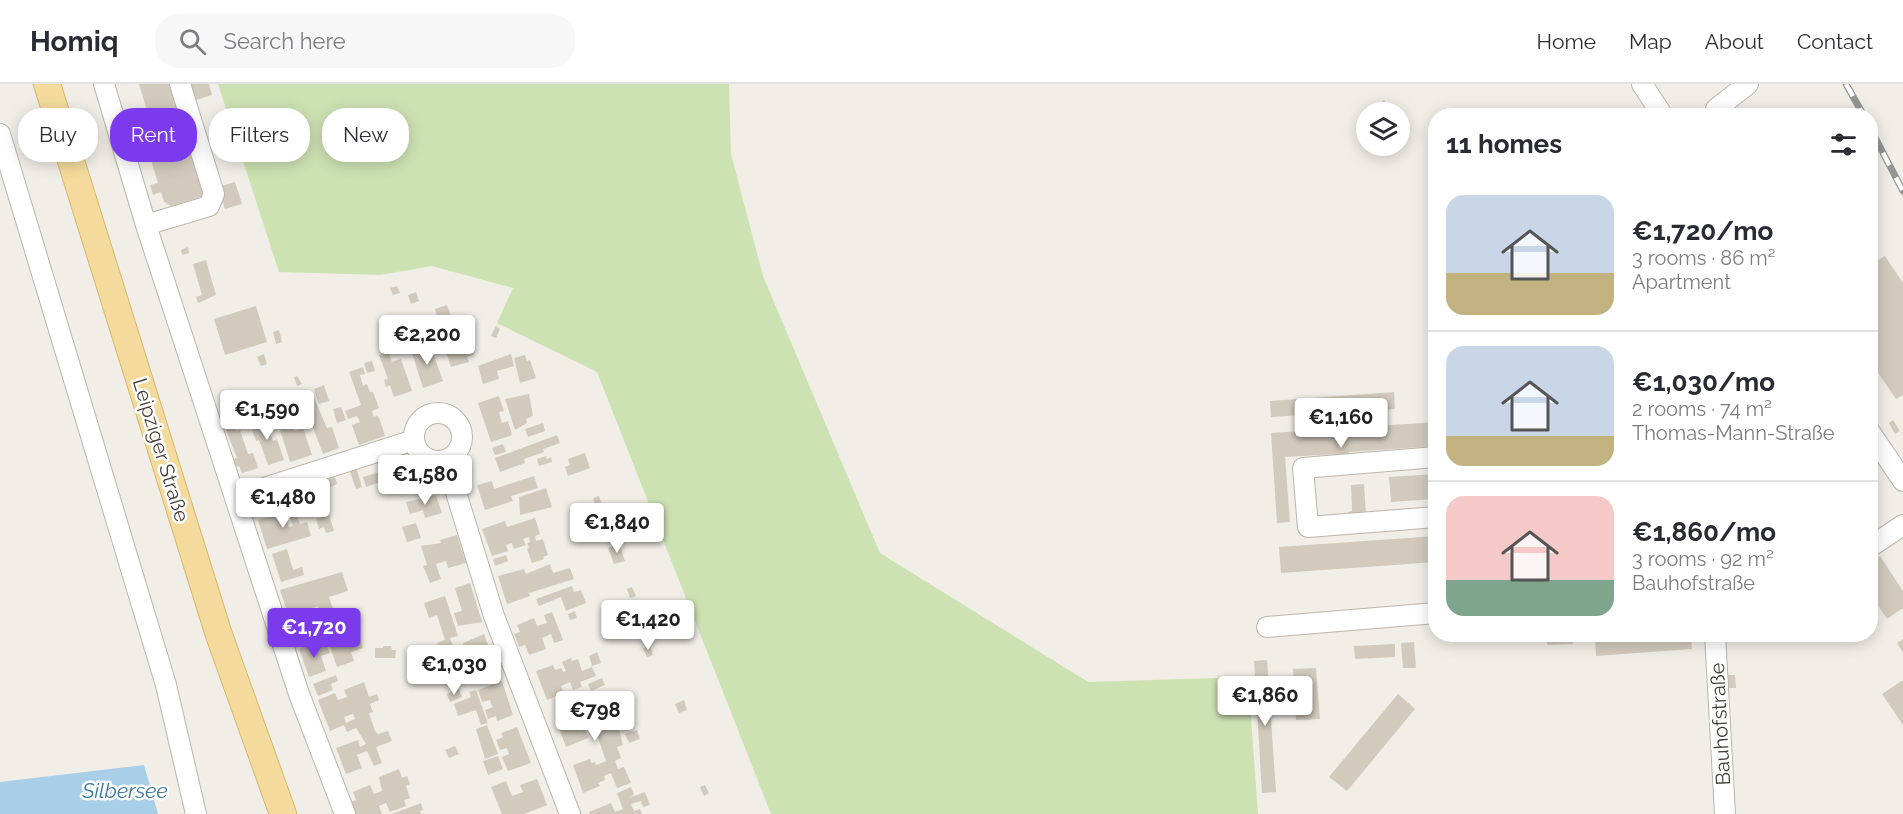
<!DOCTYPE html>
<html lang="en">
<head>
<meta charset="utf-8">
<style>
  :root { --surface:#fff; --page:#f7f7f7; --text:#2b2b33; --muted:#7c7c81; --line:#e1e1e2; --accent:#7c3aed }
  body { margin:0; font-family:Raleway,sans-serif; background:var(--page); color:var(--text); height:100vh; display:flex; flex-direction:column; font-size:22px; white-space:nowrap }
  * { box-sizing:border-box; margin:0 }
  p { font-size:20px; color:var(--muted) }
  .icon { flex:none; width:33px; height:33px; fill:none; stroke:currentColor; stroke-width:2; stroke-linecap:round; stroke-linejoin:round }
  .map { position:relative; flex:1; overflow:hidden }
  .side { position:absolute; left:1428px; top:24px; width:450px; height:534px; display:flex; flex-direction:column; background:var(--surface); border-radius:24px; box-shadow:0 3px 15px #0003 }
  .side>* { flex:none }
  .guide { position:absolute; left:18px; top:24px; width:570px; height:54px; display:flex; gap:12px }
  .controls { position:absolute; left:1356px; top:18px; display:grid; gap:12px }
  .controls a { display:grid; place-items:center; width:54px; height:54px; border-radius:50%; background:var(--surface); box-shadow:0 3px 15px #0003; font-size:30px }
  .price { position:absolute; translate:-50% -51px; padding:0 14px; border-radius:6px; background:#fff; color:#222; font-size:20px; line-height:39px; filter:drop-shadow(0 2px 3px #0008) }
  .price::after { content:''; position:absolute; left:50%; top:36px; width:18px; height:14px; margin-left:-9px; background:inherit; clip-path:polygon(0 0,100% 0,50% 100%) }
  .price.current { background:var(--accent); color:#fff }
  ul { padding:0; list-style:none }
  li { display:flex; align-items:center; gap:18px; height:150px; padding:0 18px }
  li+li { border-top:2px solid var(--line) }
  li span { display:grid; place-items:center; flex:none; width:168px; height:120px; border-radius:18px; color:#555 }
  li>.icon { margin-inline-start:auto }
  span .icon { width:72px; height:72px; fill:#fffc; stroke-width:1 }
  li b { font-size:26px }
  h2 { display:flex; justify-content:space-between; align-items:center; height:72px; padding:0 18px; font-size:26px }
  .pill { padding:0 21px; border-radius:24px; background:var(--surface); box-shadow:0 3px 15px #0003; font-size:21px; line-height:54px }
  .pill.current { background:var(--accent); color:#fff }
  header { display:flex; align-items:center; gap:36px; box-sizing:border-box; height:84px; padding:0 30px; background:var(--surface); border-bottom:2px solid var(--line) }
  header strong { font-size:28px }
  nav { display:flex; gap:33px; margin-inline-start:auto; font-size:21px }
  .search { width:420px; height:54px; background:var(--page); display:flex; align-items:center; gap:15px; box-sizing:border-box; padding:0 21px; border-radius:24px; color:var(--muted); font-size:22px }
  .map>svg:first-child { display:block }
  .green { fill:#cde2b3 }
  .water { fill:#a8cee8 }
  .building { fill:#d2cabd; fill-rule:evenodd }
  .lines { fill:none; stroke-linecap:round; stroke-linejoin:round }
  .minor-casing { stroke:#bcb5aa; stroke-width:22 }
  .major-casing { stroke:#d7b76f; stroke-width:28 }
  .minor { stroke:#fff; stroke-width:20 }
  .major { stroke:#f4db9d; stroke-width:26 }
  .rail-casing { stroke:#959595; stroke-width:7 }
  .rail { stroke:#fff; stroke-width:4.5; stroke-dasharray:14; stroke-linecap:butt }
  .labels { text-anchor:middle; stroke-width:5; stroke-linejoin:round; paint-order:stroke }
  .street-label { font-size:20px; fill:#443e36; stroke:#fff }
  .water-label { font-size:21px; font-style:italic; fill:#3b78a4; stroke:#fff }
</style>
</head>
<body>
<header>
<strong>Homiq</strong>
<div class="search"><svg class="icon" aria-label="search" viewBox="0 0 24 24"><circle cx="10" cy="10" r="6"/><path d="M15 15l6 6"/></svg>Search here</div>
<nav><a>Home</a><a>Map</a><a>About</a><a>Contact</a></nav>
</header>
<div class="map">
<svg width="1903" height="730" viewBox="0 0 1903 730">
  <rect width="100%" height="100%" fill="#f1eee7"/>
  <path class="green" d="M218,0H729L731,70L763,192L880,469L1088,598L1248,593L1258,730H771L597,288L497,239L513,204L432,182L380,191L279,188Z"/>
  <path class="water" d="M144,681L158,730H0V698Z"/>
  <path class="building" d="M139,0H171L205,105L201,113L171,122L164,118L161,108L153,111L150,101L158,99L141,43L151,40Z
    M191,0H209L212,11L196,16Z
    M1384,16L1392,28H1376L1373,24Z
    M1795,24L1800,32H1783Z
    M235,98L242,120L225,125L218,103Z
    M188,163L189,169L182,171L181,166Z
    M1885,172L1903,199V311L1896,315L1870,277V181Z
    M206,176L216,211L198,219L196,213L202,211L193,180Z
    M397,202L400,209L393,211L390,204Z
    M416,208L419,217L411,220L408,211Z
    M447,221L452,234L439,238L435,225Z
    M256,222L267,258L225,271L214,235Z
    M429,239L435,258L428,260L427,256L421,258L418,248L424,246L422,241Z
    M463,239L474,271L467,273L469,278L451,283L446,268L453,265L446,245Z
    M496,242L500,245L496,254L491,252Z
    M279,246L282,258L276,260L273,248Z
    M399,246L404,259L396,262L393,254L388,255L386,250Z
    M430,260L443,297L423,304L411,266Z
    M388,267L392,278L401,275L412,307L394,313L390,301L386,303L384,296L388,295L379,271Z
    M264,270L267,280L261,282L257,273Z
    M511,270L514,282L497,287L499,295L483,300L478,282Z
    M525,271L527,277L530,276L536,294L520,299L514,274Z
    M372,277L375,287L367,289L364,279Z
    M363,283L365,290L360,291L363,302L367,300L370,308H373L379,324L372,327L374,333L377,331L380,336L385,352L359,361L352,341L360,338L357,332L348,335L345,327L361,321L349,288Z
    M297,292L302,300L297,302L294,293Z
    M324,301L329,317L319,320L314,305Z
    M267,308L268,313L265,314L270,326L263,328L258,311Z
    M1394,308L1395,325L1271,333L1270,317Z
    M529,310L533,332L526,335L527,339L515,346L505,315Z
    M499,312L504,327L499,328L502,339L508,337L512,351L491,358L478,319Z
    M314,314L327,344L332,343L339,364L323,370L303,317Z
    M239,316H242L244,320L257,316L258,321L245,325L248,333L240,336L236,322L241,321Z
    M286,321L294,347L303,344L312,371L290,378L276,333L271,335L269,327Z
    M341,323L346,336L337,339L333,325Z
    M264,333L273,357L277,355L284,376L268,381L259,356L256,357L249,338Z
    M1893,336L1900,347L1895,350L1889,339Z
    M1436,338V362L1349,368V375L1336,376V370L1285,373L1290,438L1277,439L1271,349Z
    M543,339L545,347L528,353L525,345Z
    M234,341L236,347L240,346L248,370L253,369L258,384L242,389L239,382L235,383L233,375L237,374L225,344Z
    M557,351L560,359L543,365L544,368L524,375L525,379L500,388L495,374Z
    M503,360L506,368L495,371L492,364Z
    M585,369L590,384L568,392L565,383L570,381L568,375Z
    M546,372L547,375L551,373L552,378L539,382L537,375Z
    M389,381L390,385L400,382L406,400L390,405L387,396L366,403L363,393L383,387L382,383Z
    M356,383L362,403L356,405L349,385Z
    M1436,390V415L1391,418L1389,393Z
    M534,392L538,404L511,412L513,417L485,426L477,401L492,397L494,405Z
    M335,393L337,400L330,403L328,395Z
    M1364,400L1366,432L1349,434L1348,428L1352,427L1351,401Z
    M316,402L319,414L305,418L301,406Z
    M546,404L552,423L520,431L519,413Z
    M436,411L442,429L425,434L423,426L410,430L406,418Z
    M599,412L602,421L596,423L593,414Z
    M295,424L300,440L307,438L311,452L267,465L258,436L284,428L289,443L293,442L288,427Z
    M329,431L334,447L326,449L324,443L319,445L316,435Z
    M619,431L624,447L614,451L608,434Z
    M535,434L540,450L535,452L536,457L543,455L546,465L548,471L543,473L544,475L532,479L527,465L529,464L527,459L530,458L529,453L523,455L526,461L514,465L512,459L506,461L508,467L492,472L482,445L505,437L507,443Z
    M416,439L421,454L407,458L402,443Z
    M457,451L466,479L448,484L446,477L436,480L441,495L430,499L423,482L427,481L421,462L441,459L440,456Z
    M1436,452V478L1281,489L1279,463Z
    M619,460L625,477L614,480L608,464Z
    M287,465L293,486L302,483L304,491L281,498L272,470Z
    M506,471L508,477L495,482L493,475Z
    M1880,472L1903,507V524L1887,535L1870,509V479Z
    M550,480L553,489L570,484L574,495L529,509L530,512L507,520L498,492L524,485L526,490Z
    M342,488L348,507L329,513L336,534L321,538L318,522L306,526L308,530L290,536L280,506Z
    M470,499L482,538L458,542L454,529L462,527L455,504Z
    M572,502L574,508L581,506L586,519L566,527L561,513L539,522L536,515Z
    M632,503L636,512L630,514L627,505Z
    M445,512L458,552L450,554L455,567L461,565L471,594L465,596L459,579L445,584L437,559L445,556L437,531L429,534L424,519Z
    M640,525L649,546L644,548L635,527Z
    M575,527L577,534L570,536L568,530Z
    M552,528L563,556L554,559L551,550L542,554L546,565L529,571L525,561L519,563L517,557L514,550L520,548L517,541L534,534L537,542L547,539L544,531Z
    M309,535L314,552L298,557L292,540Z
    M342,548L347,563L361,558L363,564L351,568L354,577L337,583L327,554Z
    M484,550L497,586L476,592L471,578L477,576L474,568L467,571L463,559Z
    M1547,550H1572L1573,560L1547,561Z
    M1595,550H1691L1692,565L1596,572Z
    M1903,555V569L1897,559Z
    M1414,558L1416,584H1403L1401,559Z
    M316,559L318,563L326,560L330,569L321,572L326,587L309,593L299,565Z
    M1395,560V573L1355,575L1354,562Z
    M383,562H391L392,566H396L395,574H375V564H383Z
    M650,562L653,571L647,573L643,564Z
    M597,568L601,579L592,582L589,572Z
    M571,574L572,577L578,575L582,587L592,583L596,592L580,598L582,603L573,606L570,598L561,602L564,609L547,616L536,587L553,581L555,586L561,584L563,588L566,587L562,578Z
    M1267,576L1276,708L1262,709L1254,577Z
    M1316,584L1320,635L1296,636L1293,585Z
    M336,591L338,597L331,600L333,606L318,612L313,600Z
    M1725,591H1735L1736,604H1726Z
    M602,594L605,601L591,607L588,600Z
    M1903,596V641L1882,610Z
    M502,597L513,631L497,637L496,632L488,635L485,626L493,623L491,620L490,616L482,618L478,606Z
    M364,598L369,613L377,610L379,616L370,620L373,628L369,629L375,647L378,650L388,647L392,657L376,663L382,679L374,682L367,667L357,671L362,684L346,690L336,664L358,656L360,663L366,660L356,644L347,648L344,641L330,647L318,616L335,609L338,616L347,613L344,606ZM353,630L355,635L346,639L344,633Z
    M459,605L462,613L450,618L447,610Z
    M476,606L488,639L481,641L476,626L458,632L454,620L471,613L469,608Z
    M1398,610L1415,625L1347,707L1329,693Z
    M591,611L600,634L606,632L601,620L617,614L622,626L615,629L623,661L617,663L621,674L615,677L618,685L624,683L631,699L617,704L611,689L604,692L605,696L598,699L600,702L583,709L573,681L590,675L591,679L595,678L596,681L606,677L597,651L594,643L585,646L588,654L566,663L555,633L581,623L587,638L591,636L582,614Z
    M684,616L687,626L679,629L675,620Z
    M487,641L498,670L485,675L476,645Z
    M517,643L531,679L508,687L502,673L509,670L507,664L500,666L496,656L503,653L501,649Z
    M637,646L640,655L629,659L625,650Z
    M455,662L459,670L449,674L445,666Z
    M498,672L503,685L488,691L483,677Z
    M399,685L402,694L407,692L410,700L406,702L410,714L404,716L406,722L390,728L386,719L379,722L382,730H355L350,718L356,716L353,708L370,701L374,710L382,707L379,693Z
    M537,695L547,721L524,730H502L491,703L506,697L512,712L523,708L520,701Z
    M705,701L709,709L704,712L700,703Z
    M631,703L634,711L629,714L645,708L650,721L643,723L641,717L631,720L634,727L640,725L642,730H590L589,728L611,719L615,728L623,725L617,709Z
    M421,719L423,726L420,727L421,730H392Z"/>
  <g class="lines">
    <g class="minor-casing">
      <path id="minor" d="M104,0L146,141L299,610L345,730
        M1642,0L1663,32
        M1716,25L1748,0
        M0,50L166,601L196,730
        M146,141L209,122L214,110L180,0
        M414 353a24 24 0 1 1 48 0a24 24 0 1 1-48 0Z
        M1870,348L1903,397
        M1436,373L1303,384L1308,443L1436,433
        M446,376L494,532L570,730
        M236,413L414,356
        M1870,463L1903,441
        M1267,543L1436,529
        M1715,550L1725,730"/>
    </g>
    <g class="major-casing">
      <path id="major" d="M47,0L219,551L283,730"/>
    </g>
    <use href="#minor" class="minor"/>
    <use href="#major" class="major"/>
    <g class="rail-casing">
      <path id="rail" d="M1846,0L1864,32
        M1870,44L1903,107"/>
    </g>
    <use href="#rail" class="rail"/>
  </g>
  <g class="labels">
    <g class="street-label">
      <text transform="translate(161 366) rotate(73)" y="7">Leipziger Straße</text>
      <text transform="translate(1720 640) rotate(-93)" y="7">Bauhofstraße</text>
    </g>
    <g class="water-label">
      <text x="125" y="714">Silbersee</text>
    </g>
  </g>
</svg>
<div class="controls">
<a><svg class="icon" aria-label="layers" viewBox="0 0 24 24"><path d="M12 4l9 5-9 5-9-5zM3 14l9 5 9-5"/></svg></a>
</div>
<b class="price" style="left:427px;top:282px">€2,200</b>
<b class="price" style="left:267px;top:357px">€1,590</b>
<b class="price" style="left:1341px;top:365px">€1,160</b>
<b class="price" style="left:425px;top:422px">€1,580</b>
<b class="price" style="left:283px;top:445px">€1,480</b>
<b class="price" style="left:617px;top:470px">€1,840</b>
<b class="price" style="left:648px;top:567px">€1,420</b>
<b class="price current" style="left:314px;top:575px">€1,720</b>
<b class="price" style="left:454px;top:612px">€1,030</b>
<b class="price" style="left:1265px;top:643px">€1,860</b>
<b class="price" style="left:595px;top:658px">€798</b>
<div class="guide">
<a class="pill">Buy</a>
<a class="pill current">Rent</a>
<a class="pill">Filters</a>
<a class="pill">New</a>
</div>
<section class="side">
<h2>11 homes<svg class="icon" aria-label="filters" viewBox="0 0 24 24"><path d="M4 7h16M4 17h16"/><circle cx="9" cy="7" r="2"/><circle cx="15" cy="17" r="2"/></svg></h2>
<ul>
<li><span style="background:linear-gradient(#c9d6e8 65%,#c2b280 0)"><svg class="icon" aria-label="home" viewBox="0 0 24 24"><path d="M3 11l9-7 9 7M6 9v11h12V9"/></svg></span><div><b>€1,720/mo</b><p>3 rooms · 86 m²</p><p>Apartment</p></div></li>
<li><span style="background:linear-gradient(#c9d6e8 75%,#c2b280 0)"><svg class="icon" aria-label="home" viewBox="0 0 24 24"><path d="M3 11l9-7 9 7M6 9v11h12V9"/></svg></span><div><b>€1,030/mo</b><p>2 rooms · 74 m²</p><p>Thomas-Mann-Straße</p></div></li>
<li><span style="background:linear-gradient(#f6c9c9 70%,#7fa58c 0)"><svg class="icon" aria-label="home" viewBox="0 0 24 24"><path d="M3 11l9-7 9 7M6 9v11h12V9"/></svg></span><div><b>€1,860/mo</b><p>3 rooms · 92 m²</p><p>Bauhofstraße</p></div></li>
</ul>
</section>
</div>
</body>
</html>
